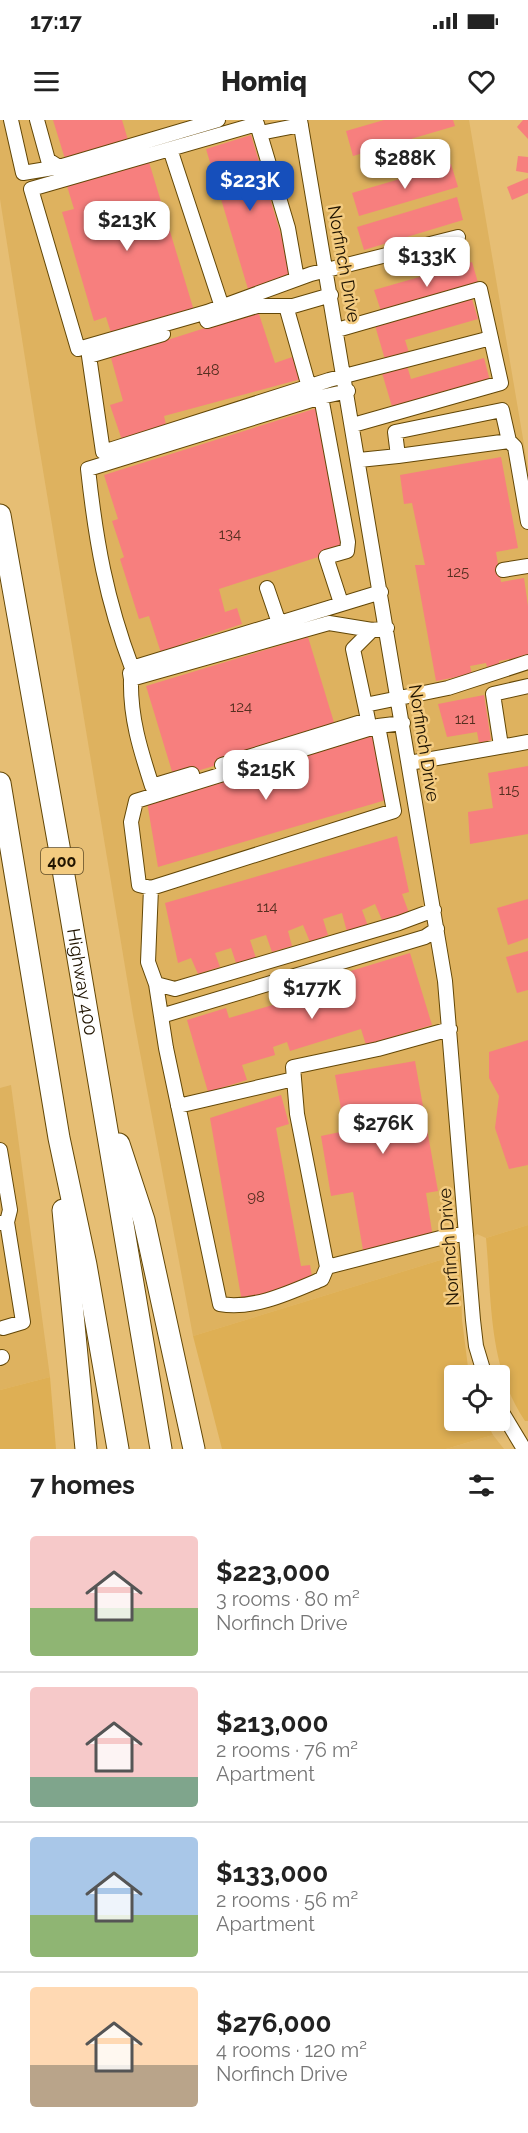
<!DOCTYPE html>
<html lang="en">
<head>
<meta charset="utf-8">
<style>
  :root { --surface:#fff; --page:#f6f6f6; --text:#222; --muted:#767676; --line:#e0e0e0; --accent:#164fbb }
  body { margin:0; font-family:Raleway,sans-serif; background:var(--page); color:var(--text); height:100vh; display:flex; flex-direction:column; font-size:22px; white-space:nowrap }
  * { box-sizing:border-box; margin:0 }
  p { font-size:20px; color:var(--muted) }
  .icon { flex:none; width:33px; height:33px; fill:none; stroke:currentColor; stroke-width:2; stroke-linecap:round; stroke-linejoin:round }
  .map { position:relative; height:1329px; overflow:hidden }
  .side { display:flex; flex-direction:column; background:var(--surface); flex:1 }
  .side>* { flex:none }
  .fabs { position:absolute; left:444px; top:1245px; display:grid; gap:12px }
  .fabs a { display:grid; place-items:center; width:66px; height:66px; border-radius:6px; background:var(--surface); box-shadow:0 3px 9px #0003; font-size:30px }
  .price { position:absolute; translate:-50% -51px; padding:0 14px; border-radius:12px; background:#fff; color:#222; font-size:20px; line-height:39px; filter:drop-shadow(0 2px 3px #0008) }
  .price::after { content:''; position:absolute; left:50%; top:36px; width:18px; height:14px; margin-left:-9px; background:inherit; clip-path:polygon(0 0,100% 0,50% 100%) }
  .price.current { background:var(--accent); color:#fff }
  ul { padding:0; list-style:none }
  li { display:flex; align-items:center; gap:18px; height:150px; padding:0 30px }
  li+li { border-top:2px solid var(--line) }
  li span { display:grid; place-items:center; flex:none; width:168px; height:120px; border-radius:6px; color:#555 }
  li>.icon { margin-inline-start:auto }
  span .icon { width:72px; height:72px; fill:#fffc; stroke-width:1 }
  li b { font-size:26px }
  h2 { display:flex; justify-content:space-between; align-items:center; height:72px; padding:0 30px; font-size:26px }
  .status { display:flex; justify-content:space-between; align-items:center; height:42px; padding:0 30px; background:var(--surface); direction:ltr }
  .status svg { height:16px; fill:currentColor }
  header { display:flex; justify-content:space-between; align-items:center; height:78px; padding:0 30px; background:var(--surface); font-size:27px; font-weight:800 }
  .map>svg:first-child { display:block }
  .built { fill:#deb25f }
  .green { fill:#deaf54 }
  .building { fill:#f77f7e }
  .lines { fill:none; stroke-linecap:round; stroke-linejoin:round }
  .minor-casing { stroke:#634706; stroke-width:16 }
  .highway-casing { stroke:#634706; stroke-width:23 }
  .minor { stroke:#fff; stroke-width:14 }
  .highway { stroke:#fff; stroke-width:21 }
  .labels { text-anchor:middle; stroke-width:5; stroke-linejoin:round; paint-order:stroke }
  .number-label { font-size:15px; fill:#562f20 }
  .shield { fill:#f3cb80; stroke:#5f4b26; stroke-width:1.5 }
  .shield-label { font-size:16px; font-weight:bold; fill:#201400 }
  .street-label { font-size:18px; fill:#201400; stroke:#f3cb80 }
</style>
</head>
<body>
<div class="status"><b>17:17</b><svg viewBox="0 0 49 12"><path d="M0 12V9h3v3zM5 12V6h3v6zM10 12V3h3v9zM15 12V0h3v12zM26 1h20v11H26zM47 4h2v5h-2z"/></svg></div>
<header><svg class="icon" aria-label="menu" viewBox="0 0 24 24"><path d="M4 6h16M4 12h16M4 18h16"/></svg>Homiq<svg class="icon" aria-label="heart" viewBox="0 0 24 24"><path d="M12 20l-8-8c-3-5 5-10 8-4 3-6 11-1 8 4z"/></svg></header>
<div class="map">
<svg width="528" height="1329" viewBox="0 0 528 1329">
  <rect width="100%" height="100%" fill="#e6be74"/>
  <path class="built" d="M0,0H469L528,348V1105L486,1118L477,1114L460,1134L193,1216L133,895L36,308L0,79Z
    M11,965L50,1257L0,1270V968Z
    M493,1315L504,1329H446Z"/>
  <path class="green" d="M528,1105V1301H525C488,1246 492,1182 486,1118Z
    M460,1134L462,1200L469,1255L454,1256V1300L486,1301L493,1315L446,1329H222L193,1216Z
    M50,1257L56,1329H0V1270Z"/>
  <path class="building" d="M53,0H122L128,20L65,39Z
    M384,0H453L455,6L353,36L346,11Z
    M523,0H528V19L517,7Z
    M251,15L293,155L248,169L206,29Z
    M518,36L528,37V53L516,51Z
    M149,42L195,194L113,219L106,197L94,201L62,92L74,89L67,66Z
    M451,44L458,67L359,96L352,73Z
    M528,58V73L512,80L507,67Z
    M457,77L463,100L364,130L357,107Z
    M472,142L479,166L382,194L374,170Z
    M471,176L478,199L405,220L410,236L386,243L374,202Z
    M258,191L275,243L298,235L305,258L164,296L167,309L123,323L110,285L123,281L111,238Z
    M484,238L490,261L393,290L382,253L407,246L411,259Z
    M317,288L346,428L219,469L225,492L237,488L242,504L182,524L185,532L163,539L149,496L139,499L120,439L124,437L112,401L118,399L104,355Z
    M501,337L518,428L496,432L501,462L524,458L528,486V536L499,541V546L487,547L486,543L470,546L472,554L436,561L415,445H425L412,383L404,384L400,355Z
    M308,517L336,609L174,658L146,566Z
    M484,575L491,620L479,623L477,612L447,617L438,584Z
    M373,614L386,680L158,747L147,682Z
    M528,646V714L470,724L468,692L493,688L488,653Z
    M397,716L409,772L402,774L409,793L382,800L375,784L362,790L368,806L347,812L342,793L323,799L328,815L310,822L303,805L288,811L292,826L272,832L266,815L250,820L256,838L236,843L231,828L215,833L220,847L198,854L191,838L178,843L165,783Z
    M528,779V818L508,825L497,788Z
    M528,831V870L517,873L506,837Z
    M410,833L432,905L366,925L361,909L290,931L287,922L273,927L275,935L242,945L247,960L208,972L187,900L226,888L229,898L347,863L344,853Z
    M528,920V1045L509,1049L495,1008L499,976L489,958V932Z
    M415,941L438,1071L426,1073L433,1118L363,1130L353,1072L331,1076L321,1016L345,1011L335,955Z
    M281,975L289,1004L276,1008L301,1146L310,1145L313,1162L242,1182L210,998Z"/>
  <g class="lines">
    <g class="minor-casing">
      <path id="minor" d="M11,0L23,53L59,47L218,0
        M37,0L48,40L59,47
        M300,0L445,861L473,1200L476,1226L485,1256
        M260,13L301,5
        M170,29L222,187
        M297,159L288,108L257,4L31,69L78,229L207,192L311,154L458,117
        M286,186L309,267
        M207,201L257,186H293L331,175
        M337,210L480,169L501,263L353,305
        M163,214L89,236L103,332L329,260L491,218
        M321,277L88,349C96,422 106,479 132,548L381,472
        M398,336L509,321
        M359,340L398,336L395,312L502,290L509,321L515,327L528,402
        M503,450L528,446
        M267,468L279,503
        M341,483L326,437L347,431L348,422L321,277L348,271
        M372,510L353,529L365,585L448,568L528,542
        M130,553L131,559L329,503L372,510L387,508
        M131,559C130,597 140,629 152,666L192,654
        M378,606L136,681L131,702L139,765L151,768L394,691L378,606L403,603
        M501,626L493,574L528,566
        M409,643L528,622
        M222,645L368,600L365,585
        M151,768L148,842L156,864L175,869L399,803L434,790
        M156,864L166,928L220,1184C254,1190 291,1172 322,1159L327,1147L448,1116L466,1114
        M161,896L425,817L437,809
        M178,986L294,959
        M0,1030L10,1090L7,1102
        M0,1103L7,1102L23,1202L3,1208
        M327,1147L297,994L293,947L378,929L450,909
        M0,1238L2,1237
        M500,1289L524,1329"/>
    </g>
    <g class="highway-casing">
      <g id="highway">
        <path id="s1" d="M0,395L60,732L161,1329"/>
        <path d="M0,663L59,1018L86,1145L118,1329"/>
        <path d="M119,1024L144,1100L194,1329"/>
        <path d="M63,1090L86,1329"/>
      </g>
    </g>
    <use href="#minor" class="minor"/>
    <use href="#highway" class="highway"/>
  </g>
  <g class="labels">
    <g class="number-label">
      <text x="208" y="255">148</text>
      <text x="230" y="419">134</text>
      <text x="458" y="457">125</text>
      <text x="241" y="592">124</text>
      <text x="465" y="604">121</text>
      <text x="509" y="675">115</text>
      <text x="267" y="792">114</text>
      <text x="256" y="1082">98</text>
    </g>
    <rect class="shield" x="41" y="728" width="42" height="26" rx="4.5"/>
    <g class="shield-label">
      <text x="62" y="747">400</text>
    </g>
    <g class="street-label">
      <text transform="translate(344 144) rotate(80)" y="6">Norfinch Drive</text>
      <text transform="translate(424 623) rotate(81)" y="6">Norfinch Drive</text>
      <text dy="6" stroke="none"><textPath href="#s1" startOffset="474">Highway 400</textPath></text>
      <text transform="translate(449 1127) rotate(-94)" y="6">Norfinch Drive</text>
    </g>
  </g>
</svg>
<div class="fabs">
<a><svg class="icon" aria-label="locate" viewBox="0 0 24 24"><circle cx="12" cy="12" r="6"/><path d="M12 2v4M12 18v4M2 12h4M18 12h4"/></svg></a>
</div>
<b class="price" style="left:405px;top:70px">$288K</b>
<b class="price current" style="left:250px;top:92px">$223K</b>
<b class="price" style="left:127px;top:132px">$213K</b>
<b class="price" style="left:427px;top:168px">$133K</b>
<b class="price" style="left:266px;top:681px">$215K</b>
<b class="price" style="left:312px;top:900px">$177K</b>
<b class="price" style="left:383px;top:1035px">$276K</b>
</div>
<section class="side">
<h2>7 homes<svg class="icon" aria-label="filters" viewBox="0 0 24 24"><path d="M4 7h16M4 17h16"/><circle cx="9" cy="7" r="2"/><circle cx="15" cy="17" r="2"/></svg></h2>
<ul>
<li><span style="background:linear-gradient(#f6c9c9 60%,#8fb573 0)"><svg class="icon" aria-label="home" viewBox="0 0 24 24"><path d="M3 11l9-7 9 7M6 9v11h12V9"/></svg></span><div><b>$223,000</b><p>3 rooms · 80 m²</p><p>Norfinch Drive</p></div></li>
<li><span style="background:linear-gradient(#f6c9c9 75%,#7fa58c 0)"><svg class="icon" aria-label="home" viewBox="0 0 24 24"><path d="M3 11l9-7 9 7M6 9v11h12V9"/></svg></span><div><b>$213,000</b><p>2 rooms · 76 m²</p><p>Apartment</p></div></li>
<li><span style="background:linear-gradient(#a9c7e8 65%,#8fb573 0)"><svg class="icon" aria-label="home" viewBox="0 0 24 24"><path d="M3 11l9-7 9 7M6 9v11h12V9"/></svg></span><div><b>$133,000</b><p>2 rooms · 56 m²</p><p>Apartment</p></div></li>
<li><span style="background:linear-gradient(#ffd9b3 65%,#b9a48a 0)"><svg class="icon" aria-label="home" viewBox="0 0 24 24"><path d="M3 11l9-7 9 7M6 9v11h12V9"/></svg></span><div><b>$276,000</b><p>4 rooms · 120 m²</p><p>Norfinch Drive</p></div></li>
</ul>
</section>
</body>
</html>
